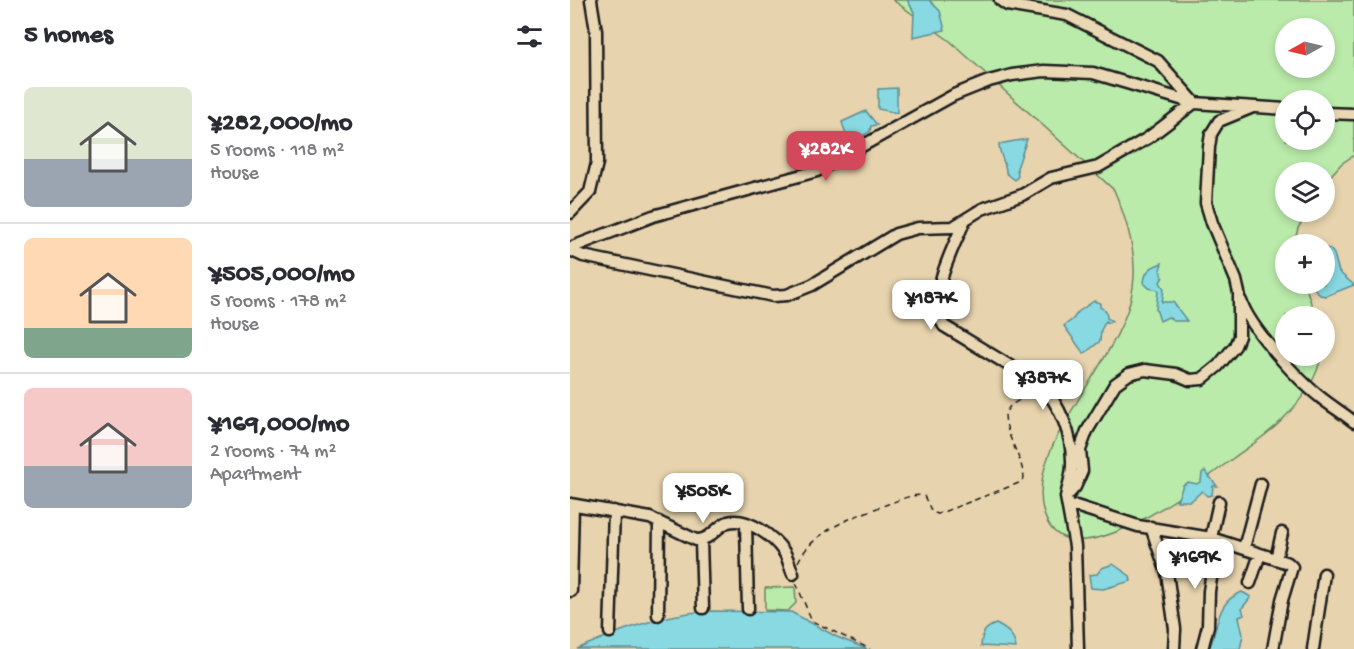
<!DOCTYPE html>
<html lang="en">
<head>
<meta charset="utf-8">
<style>
  :root { --surface:#fff; --page:#f2f2f3; --text:#2b2b33; --muted:#7c7c81; --line:#e1e1e2; --accent:#d1495b }
  body { margin:0; font-family:"Gochi Hand",sans-serif; background:var(--page); color:var(--text); height:100vh; display:flex; flex-direction:column; font-size:22px; white-space:nowrap }
  * { box-sizing:border-box; margin:0 }
  p { font-size:20px; color:var(--muted) }
  .icon { flex:none; width:33px; height:33px; fill:none; stroke:currentColor; stroke-width:2; stroke-linecap:round; stroke-linejoin:round }
  .map { position:relative; flex:1; overflow:hidden }
  .details { display:flex; flex-direction:column; background:var(--surface); width:570px }
  .details>* { flex:none }
  .needle { width:39px; rotate:262deg }
  .buttons { position:absolute; left:705px; top:18px; display:grid; gap:12px }
  .buttons a { display:grid; place-items:center; width:60px; height:60px; border-radius:50%; background:var(--surface); box-shadow:0 3px 9px #0003; font-size:30px }
  .price { position:absolute; translate:-50% -51px; padding:0 14px; border-radius:12px; background:#fff; color:#222; font-size:20px; line-height:39px; filter:drop-shadow(0 2px 3px #0008) }
  .price::after { content:''; position:absolute; left:50%; top:36px; width:18px; height:14px; margin-left:-9px; background:inherit; clip-path:polygon(0 0,100% 0,50% 100%) }
  .price.on { background:var(--accent); color:#fff }
  ul { padding:0; list-style:none }
  li { display:flex; align-items:center; gap:18px; height:150px; padding:0 24px }
  li+li { border-top:2px solid var(--line) }
  li span { display:grid; place-items:center; flex:none; width:168px; height:120px; border-radius:9px; color:#555 }
  li>.icon { margin-inline-start:auto }
  span .icon { width:72px; height:72px; fill:#fffc; stroke-width:1 }
  li b { font-size:26px }
  h2 { display:flex; justify-content:space-between; align-items:center; height:72px; padding:0 24px; font-size:26px }
  main { display:flex; flex:1; min-height:0 }
  .map>svg:first-child { display:block }
  .green { fill:#baebaa; stroke:#6b8463; stroke-width:1.5; fill-rule:evenodd }
  .water { fill:#88d9e2; stroke:#5d8d93; stroke-width:1.5 }
  .lines { fill:none; stroke-linecap:round; stroke-linejoin:round }
  .minor-casing { stroke:#1c1c1c; stroke-width:15 }
  .path { stroke:#1c1c1c; stroke-width:1.5; stroke-dasharray:6 4.5; stroke-linecap:butt }
  .minor { stroke:#ead8b5; stroke-width:10 }
</style>
</head>
<body>
<main>
<section class="details">
<h2>5 homes<svg class="icon" aria-label="filters" viewBox="0 0 24 24"><path d="M4 7h16M4 17h16"/><circle cx="9" cy="7" r="2"/><circle cx="15" cy="17" r="2"/></svg></h2>
<ul>
<li><span style="background:linear-gradient(#dfe7d0 60%,#9aa5b1 0)"><svg class="icon" aria-label="home" viewBox="0 0 24 24"><path d="M3 11l9-7 9 7M6 9v11h12V9"/></svg></span><div><b>¥282,000/mo</b><p>5 rooms · 118 m²</p><p>House</p></div></li>
<li><span style="background:linear-gradient(#ffd9b3 75%,#7fa58c 0)"><svg class="icon" aria-label="home" viewBox="0 0 24 24"><path d="M3 11l9-7 9 7M6 9v11h12V9"/></svg></span><div><b>¥505,000/mo</b><p>5 rooms · 178 m²</p><p>House</p></div></li>
<li><span style="background:linear-gradient(#f6c9c9 65%,#9aa5b1 0)"><svg class="icon" aria-label="home" viewBox="0 0 24 24"><path d="M3 11l9-7 9 7M6 9v11h12V9"/></svg></span><div><b>¥169,000/mo</b><p>2 rooms · 74 m²</p><p>Apartment</p></div></li>
</ul>
</section>
<div class="map">
<svg width="784" height="649" viewBox="0 0 784 649">
  <rect width="100%" height="100%" fill="#e7d3ad"/>
  <filter id="ink" filterUnits="userSpaceOnUse"><feTurbulence type="fractalNoise" baseFrequency=".0167" numOctaves="2"/><feDisplacementMap in="SourceGraphic" scale="12" xChannelSelector="R" yChannelSelector="G"/><feConvolveMatrix kernelMatrix="1 2 1 2 8 2 1 2 1" color-interpolation-filters="sRGB"/></filter>
  <g filter="url(#ink)">
    <path class="green" d="M323,0H784V155L771,164L755,182L754,172H716V212H738L728,228L724,244H716V284H735L745,316H716V356H751C747,381 730,402 712,420C698,435 678,447 662,459C629,484 493,592 473,510C456,439 554,361 563,287C568,254 557,220 544,190L380,41ZM716,28H754V68H716ZM716,100H754V140H716Z
      M225,587L226,603L218,611L195,610V588Z"/>
    <path class="water" d="M337,0H359L370,11L375,30L343,37L344,12Z
      M327,88V113L308,109V89Z
      M296,111L307,125L301,126L300,131L291,137L276,135L272,122Z
      M457,139L447,168L448,176L445,180L436,173C437,165 429,155 429,144Z
      M755,248L760,249L764,254L769,272L784,285L756,296L750,295L743,287V284H754Z
      M592,263L590,270L593,277L590,282L594,289L592,302H603L617,321H604L598,317L590,321L586,309L588,290L579,288L574,283C575,270 581,267 592,263Z
      M524,301L530,303V307L536,311L537,318L542,321L538,323L536,321L531,330L530,341L514,354L494,326L503,319L508,312Z
      M635,471L647,486H643L642,495L637,496L632,491L621,501H607L613,485L618,482L627,484L631,481L632,473Z
      M543,564L560,576L561,581L533,589L521,588L519,575L527,574L532,568Z
      M672,592L681,597L672,608L674,615L669,617L673,635L670,649H639C649,627 645,602 672,592Z
      M135,611L221,612L267,637L297,649H7C48,631 90,615 135,611Z
      M426,624C438,630 444,635 446,648L411,646C412,633 414,628 426,624Z"/>
    <g class="lines">
      <g class="minor-casing">
        <path id="minor" d="M430,0L437,5L497,15L588,61L624,102
          M754,113L784,114
          M0,213L20,192L27,163L26,31L21,0
          M394,222C383,249 355,299 374,326L470,384C490,404 503,436 502,465C502,475 498,486 496,497
          M0,248L83,216L247,171L384,95L419,81L442,75L474,71L523,73L624,103L716,109
          M0,250L13,256L203,296L217,295L242,285L326,234L348,228L383,227L412,209L452,195L481,178L528,167L578,138L624,103
          M671,301C680,328 727,379 750,397C761,406 773,413 784,422
          M0,504L80,518L126,540C140,541 147,526 158,522C177,516 204,537 214,552C218,558 220,567 223,574
          M498,508L506,506L568,526L641,538L718,563L722,567L712,600L703,649
          M176,524L178,609
          M581,527L597,573L605,629L604,649
          M641,538L649,502
          M131,541L133,608
          M674,548L691,484
          M706,559L712,533
          M680,583L690,554
          M1,591L3,505
          M88,615L89,522
          M40,632L44,511
          M508,649L505,546L496,497L505,487L512,471L510,450L517,431L545,384L559,374L575,370L606,374L620,380L632,379L648,366L665,346L669,336V293L666,280L642,223L636,203L639,147L641,134L649,121L683,107
          M632,649L638,626L639,591L647,540
          M743,649L754,574"/>
      </g>
      <path class="path" d="M228,562C244,529 286,516 318,504C330,500 343,493 354,496L362,512L368,514L449,483L454,478C452,456 435,436 435,413L441,405L463,392
        M226,583L242,621L300,649"/>
      <use href="#minor" class="minor"/>
    </g>
  </g>
</svg>
<div class="buttons">
<a><svg class="needle" viewBox="-14 -14 28 28"><path d="M0-13l5 13h-10z" fill="#e53935"/><path d="M0 13l5-13h-10z" fill="#7c7c81"/></svg></a>
<a><svg class="icon" aria-label="locate" viewBox="0 0 24 24"><circle cx="12" cy="12" r="6"/><path d="M12 2v4M12 18v4M2 12h4M18 12h4"/></svg></a>
<a><svg class="icon" aria-label="layers" viewBox="0 0 24 24"><path d="M12 4l9 5-9 5-9-5zM3 14l9 5 9-5"/></svg></a>
<a>+</a>
<a>−</a>
</div>
<b class="price on" style="left:256px;top:182px">¥282K</b>
<b class="price" style="left:361px;top:331px">¥187K</b>
<b class="price" style="left:473px;top:411px">¥387K</b>
<b class="price" style="left:133px;top:524px">¥505K</b>
<b class="price" style="left:625px;top:590px">¥169K</b>
</div>
</main>
</body>
</html>
